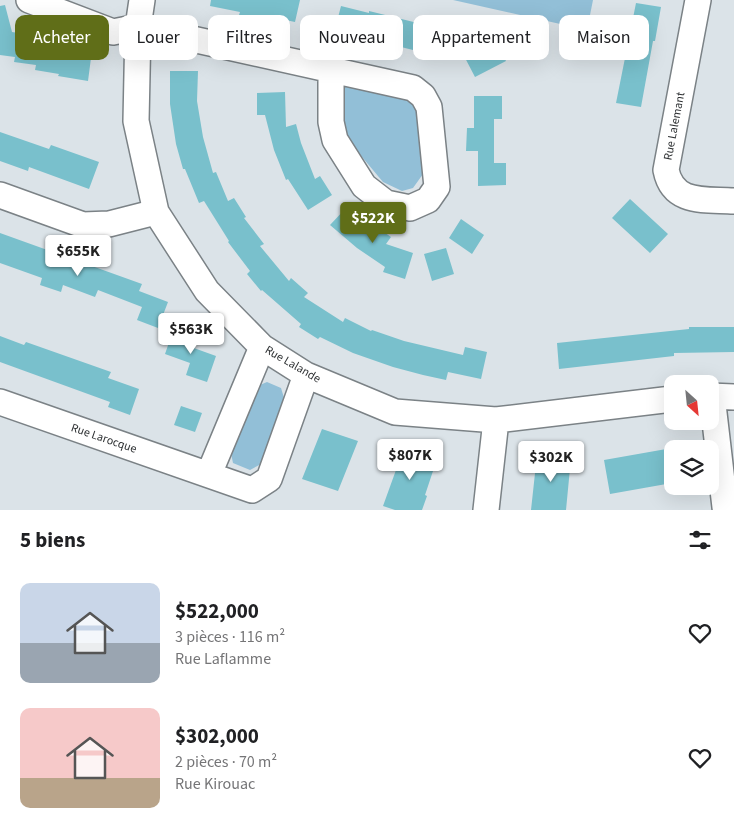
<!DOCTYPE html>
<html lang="fr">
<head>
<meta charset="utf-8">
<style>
  :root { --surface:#fff; --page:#f6f6f6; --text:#202124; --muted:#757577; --accent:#606e18 }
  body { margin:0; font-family:"Source Sans 3",sans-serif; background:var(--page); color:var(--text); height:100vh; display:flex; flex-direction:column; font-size:19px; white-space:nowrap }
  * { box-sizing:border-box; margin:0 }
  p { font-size:16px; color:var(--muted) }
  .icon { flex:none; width:28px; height:28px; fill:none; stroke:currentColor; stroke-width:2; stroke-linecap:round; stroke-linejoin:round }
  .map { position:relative; height:510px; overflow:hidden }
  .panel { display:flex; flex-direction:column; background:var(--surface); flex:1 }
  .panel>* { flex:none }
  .top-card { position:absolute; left:15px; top:15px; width:705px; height:45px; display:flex; gap:10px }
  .needle { width:32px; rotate:153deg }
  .tools { position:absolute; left:664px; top:375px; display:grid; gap:10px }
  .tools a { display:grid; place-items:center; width:55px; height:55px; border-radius:10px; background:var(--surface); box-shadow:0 5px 20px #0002; font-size:25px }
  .price { position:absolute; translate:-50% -42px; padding:0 11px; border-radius:5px; background:#fff; color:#222; font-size:16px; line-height:32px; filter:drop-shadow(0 1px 2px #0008) }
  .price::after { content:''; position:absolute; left:50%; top:30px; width:15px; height:11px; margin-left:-8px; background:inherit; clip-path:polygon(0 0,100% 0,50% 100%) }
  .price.active { background:var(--accent); color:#fff }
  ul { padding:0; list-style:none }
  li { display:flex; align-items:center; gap:15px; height:125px; padding:0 20px }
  li span { display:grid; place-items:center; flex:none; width:140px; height:100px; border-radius:10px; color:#555 }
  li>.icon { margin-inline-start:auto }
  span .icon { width:60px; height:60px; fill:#fffc; stroke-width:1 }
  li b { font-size:21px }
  h2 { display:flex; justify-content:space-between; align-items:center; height:60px; padding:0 20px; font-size:21px }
  .tag { padding:0 18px; border-radius:10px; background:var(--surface); box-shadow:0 5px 20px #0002; font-size:18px; line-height:45px }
  .tag.active { background:var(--accent); color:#fff }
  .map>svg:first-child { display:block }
  .green { fill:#92bfd7 }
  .building { fill:#79c0cc }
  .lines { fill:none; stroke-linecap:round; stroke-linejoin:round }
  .minor-casing { stroke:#7b8286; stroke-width:28 }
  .minor { stroke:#fff; stroke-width:25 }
  .labels { text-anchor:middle; stroke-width:4.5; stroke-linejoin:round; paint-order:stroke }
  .street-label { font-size:12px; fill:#2e3133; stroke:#fff }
</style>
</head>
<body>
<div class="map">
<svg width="734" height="510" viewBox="0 0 734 510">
  <rect width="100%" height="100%" fill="#dbe3e8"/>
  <path class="green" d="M453,0H593L587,30Z
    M343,80L411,93L424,109L423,174L413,188L402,191L383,182L352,145L344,126Z
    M267,382L281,388L285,401L265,462L250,470L233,463L229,444L253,388Z"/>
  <path class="building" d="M211,0H300L295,22L262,15L261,20L239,15L240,12L210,6Z
    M636,3L661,7L655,41H653L641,107L616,103Z
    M5,5L12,32L25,34V38L47,41L46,46L68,50L67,55L91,58L88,81L58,76L59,74L35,70L36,65L14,62L15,57L0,55V6Z
    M341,6L369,13V11L438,28L440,19L462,24L456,51L419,42L417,51L357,36L356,38L334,33Z
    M494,38L506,61L475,77L463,54Z
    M170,71H198L197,101L203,137L213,173L216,172L228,201L234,198L246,217L244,218L264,244L260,246L289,281L291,278L308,293L304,297L343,322L345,318L371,331L372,330L404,341L463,355L465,347L487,352L481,379L448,372L446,380L423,375L393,367L353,353L320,337L318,339L299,327L301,324L262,290L261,291L247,274L250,271L228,242L229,241L204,201L199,203L185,169H183L176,144L170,104Z
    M285,92L286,127L296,124L301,143L315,179L320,176L332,195L308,210L288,179L286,180L274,150L265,115H257V93Z
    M474,96H502V119H494V163H506V185L478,186V151H466L467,128H474Z
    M0,132L49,149L51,145L99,162L89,189L29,167L28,171L0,161Z
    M630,199L668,234L650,253L612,218Z
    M346,208L370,228L372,224L391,237L386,244L413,253L405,279L383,272L385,267L357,248L330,225Z
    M461,219L484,235L472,254L449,238Z
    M0,233L142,284L139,291L168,302L158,328L137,320L142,307L98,290L95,297L63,285L61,292L40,285L42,278L0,263Z
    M446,248L454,274L432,281L424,254Z
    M689,327H734V352L674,353V356L559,369L557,343L689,329Z
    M174,328L195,336L191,347L216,356L207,382L186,375L190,363L165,354Z
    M0,336L24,345L26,342L111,372L108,378L139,389L130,415L108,407L110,402L0,362Z
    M181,406L202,413L195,432L174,425Z
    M322,429L358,441L338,491L302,479Z
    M402,447L437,459L425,495L427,496L422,510H395L383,506L396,470H394Z
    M672,448V483L610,494L604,460Z
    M537,455L571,458L566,510H531Z"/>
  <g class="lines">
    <g class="minor-casing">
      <path id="minor" d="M29,0L113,32L138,27L413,88L423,96L429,107L437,187L428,200L410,208L386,203L364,186L335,140L331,122V70
        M142,0L138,27L136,121L156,212L207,291L262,347L306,375L395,412L496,420L672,399
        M698,0L666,170C673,205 705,199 734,201
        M0,195L83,225L109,224L156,212
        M710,396L734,397
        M712,396L725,507L734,510
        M0,402L252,490L269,479L306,375
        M209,474L262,347
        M486,510L496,420"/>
    </g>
    <use href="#minor" class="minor"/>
  </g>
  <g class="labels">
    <g class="street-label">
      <text transform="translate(674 126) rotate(-79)" y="4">Rue Lalemant</text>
      <text transform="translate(293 364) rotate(30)" y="4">Rue Lalande</text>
      <text transform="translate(104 438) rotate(19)" y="4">Rue Larocque</text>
    </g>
  </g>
</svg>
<div class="tools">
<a><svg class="needle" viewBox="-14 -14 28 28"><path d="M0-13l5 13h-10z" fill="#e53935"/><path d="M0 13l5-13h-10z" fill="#757577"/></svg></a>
<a><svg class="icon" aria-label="layers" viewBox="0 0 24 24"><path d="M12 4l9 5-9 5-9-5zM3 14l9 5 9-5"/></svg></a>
</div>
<b class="price active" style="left:373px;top:244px">$522K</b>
<b class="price" style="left:78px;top:277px">$655K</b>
<b class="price" style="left:191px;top:355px">$563K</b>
<b class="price" style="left:410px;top:481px">$807K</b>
<b class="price" style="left:551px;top:483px">$302K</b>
<div class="top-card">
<a class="tag active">Acheter</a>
<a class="tag">Louer</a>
<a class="tag">Filtres</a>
<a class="tag">Nouveau</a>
<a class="tag">Appartement</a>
<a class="tag">Maison</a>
</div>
</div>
<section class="panel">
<h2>5 biens<svg class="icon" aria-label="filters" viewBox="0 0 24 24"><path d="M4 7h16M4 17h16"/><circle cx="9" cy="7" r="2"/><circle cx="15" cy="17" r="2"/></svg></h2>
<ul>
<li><span style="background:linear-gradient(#c9d6e8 60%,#9aa5b1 0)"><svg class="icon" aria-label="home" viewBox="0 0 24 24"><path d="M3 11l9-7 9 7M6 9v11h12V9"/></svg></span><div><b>$522,000</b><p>3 pièces · 116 m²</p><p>Rue Laflamme</p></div><svg class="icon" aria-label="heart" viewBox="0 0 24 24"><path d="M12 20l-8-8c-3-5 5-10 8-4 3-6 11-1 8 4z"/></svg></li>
<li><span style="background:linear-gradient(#f6c9c9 70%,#b9a48a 0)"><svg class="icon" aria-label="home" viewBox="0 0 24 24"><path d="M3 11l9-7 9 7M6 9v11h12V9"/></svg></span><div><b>$302,000</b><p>2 pièces · 70 m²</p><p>Rue Kirouac</p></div><svg class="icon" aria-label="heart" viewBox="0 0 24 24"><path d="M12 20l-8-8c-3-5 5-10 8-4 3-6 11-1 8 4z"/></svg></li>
</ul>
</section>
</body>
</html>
